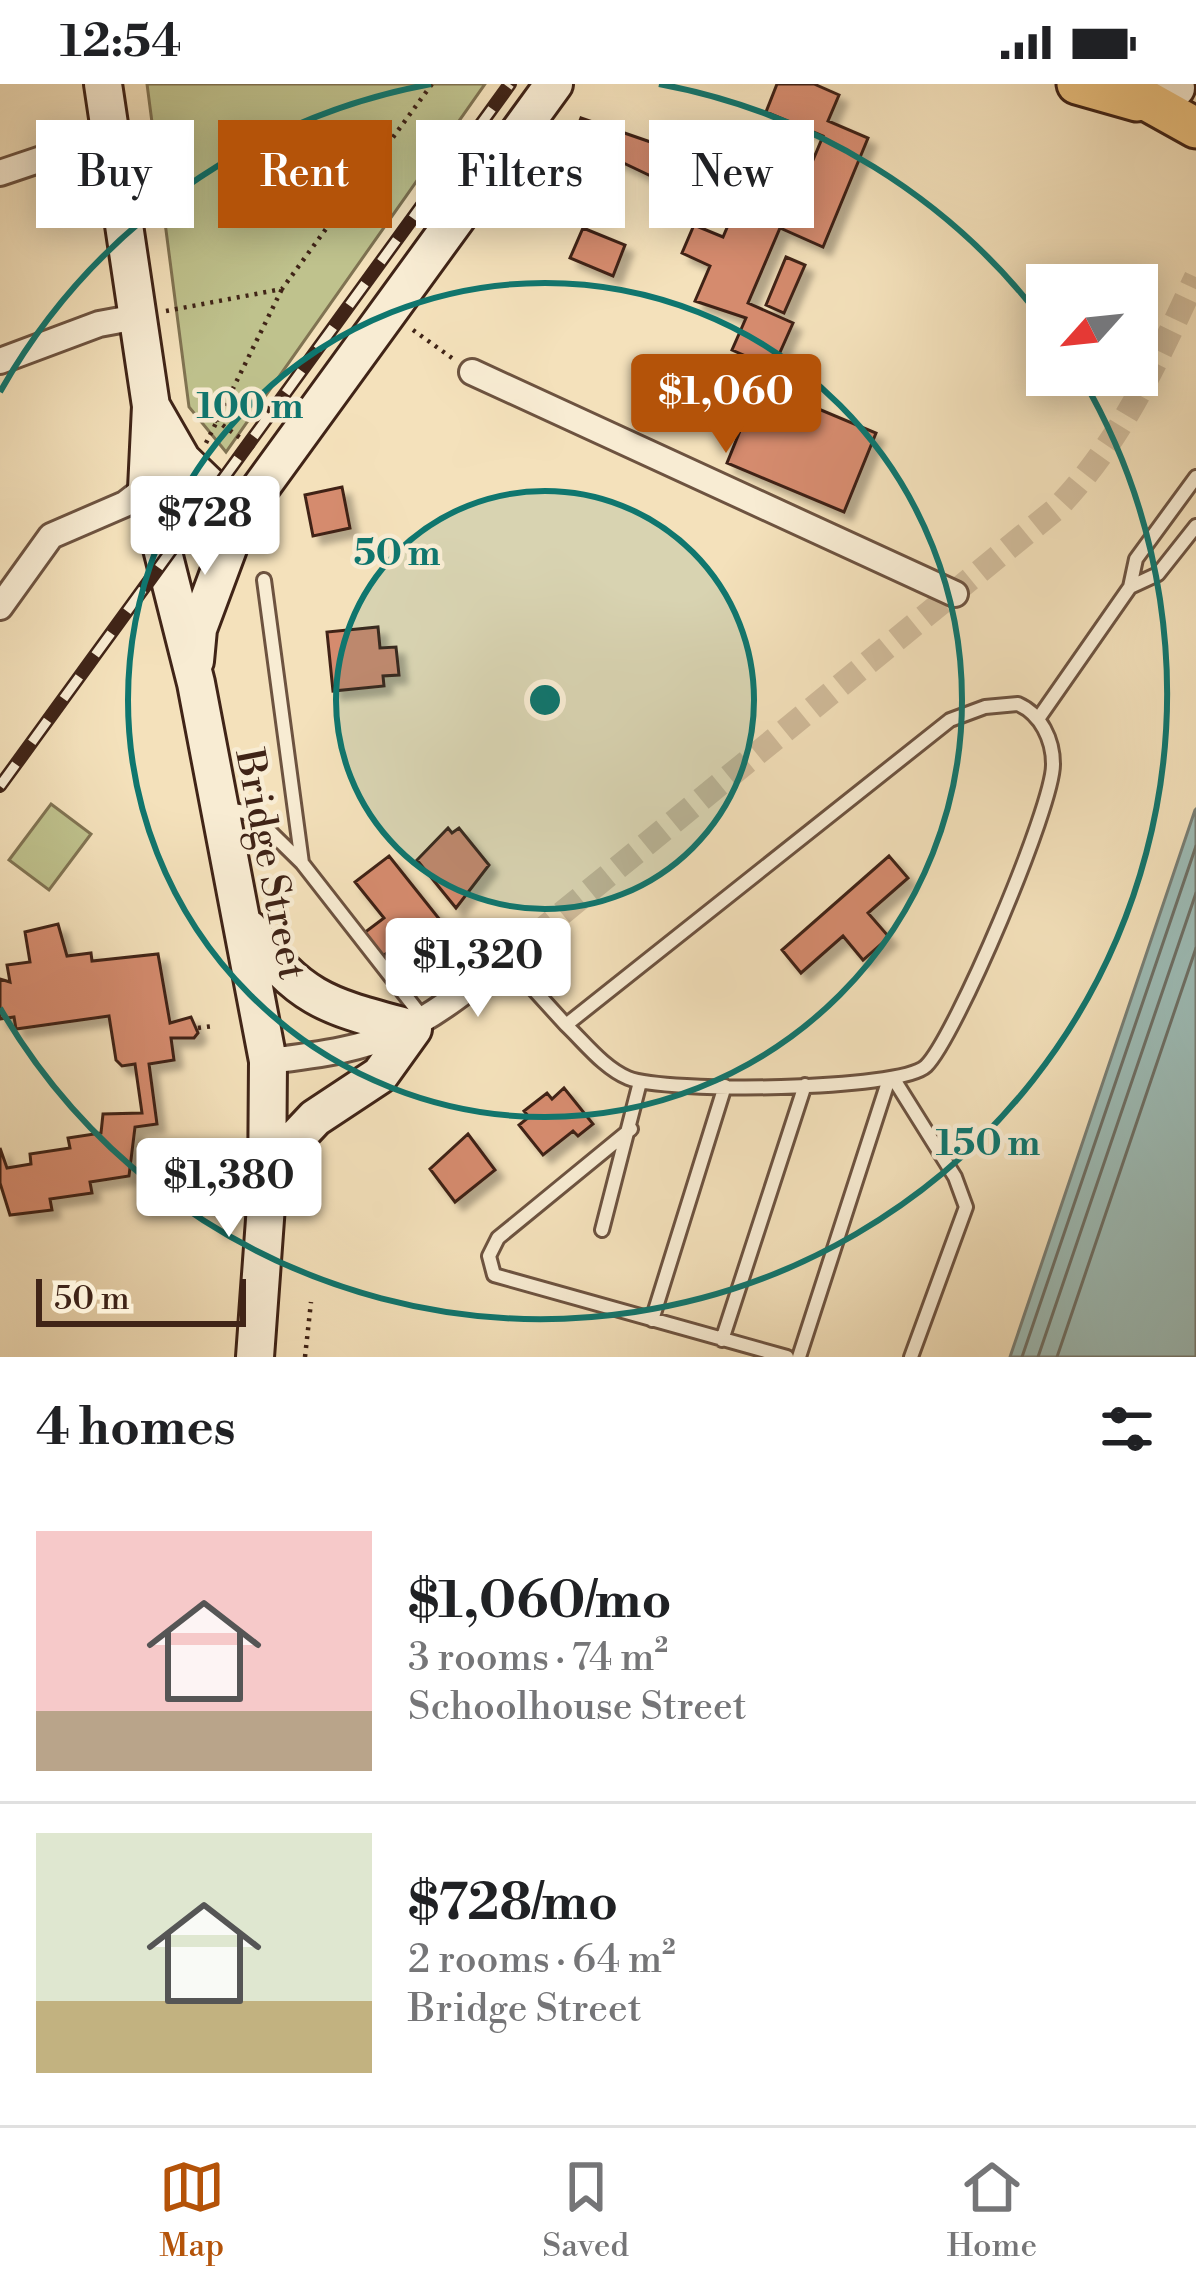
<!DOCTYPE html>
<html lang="en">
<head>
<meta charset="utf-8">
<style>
  :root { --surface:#fff; --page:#f6f6f6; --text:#202124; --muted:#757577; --line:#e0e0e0; --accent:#b45309 }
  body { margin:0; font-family:"Libre Bodoni",serif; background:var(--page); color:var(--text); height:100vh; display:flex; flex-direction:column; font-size:45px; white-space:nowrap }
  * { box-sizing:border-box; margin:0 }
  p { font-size:39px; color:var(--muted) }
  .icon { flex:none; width:66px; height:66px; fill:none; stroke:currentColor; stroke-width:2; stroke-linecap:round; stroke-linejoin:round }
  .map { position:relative; height:1273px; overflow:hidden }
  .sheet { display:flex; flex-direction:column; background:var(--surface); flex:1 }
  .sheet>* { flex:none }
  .guide { position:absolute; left:36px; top:36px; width:1125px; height:108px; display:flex; gap:24px }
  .needle { width:78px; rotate:243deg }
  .tools { position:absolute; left:1026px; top:180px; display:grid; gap:24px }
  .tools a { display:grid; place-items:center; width:132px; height:132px; border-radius:0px; background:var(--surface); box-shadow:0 6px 30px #0003; font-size:60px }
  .scale { position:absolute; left:36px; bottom:30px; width:210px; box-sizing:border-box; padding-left:12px; border:6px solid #402417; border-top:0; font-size:33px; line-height:42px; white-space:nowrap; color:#402417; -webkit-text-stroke:9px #f8ecd3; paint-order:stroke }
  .price { position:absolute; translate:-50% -102px; padding:0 27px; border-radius:12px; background:#fff; color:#222; font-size:39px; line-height:78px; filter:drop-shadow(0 3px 6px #0008) }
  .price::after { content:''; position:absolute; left:50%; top:72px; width:36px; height:27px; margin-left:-18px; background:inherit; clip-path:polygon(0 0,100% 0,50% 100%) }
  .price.selected { background:var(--accent); color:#fff }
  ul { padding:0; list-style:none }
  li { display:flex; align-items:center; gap:36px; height:300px; padding:0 36px }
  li+li { border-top:3px solid var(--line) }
  li span { display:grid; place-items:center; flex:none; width:336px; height:240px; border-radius:0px; color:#555 }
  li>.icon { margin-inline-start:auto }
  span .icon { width:144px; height:144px; fill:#fffc; stroke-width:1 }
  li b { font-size:51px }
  h2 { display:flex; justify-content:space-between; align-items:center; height:144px; padding:0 36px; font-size:51px }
  .chip { padding:0 42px; border-radius:0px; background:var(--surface); box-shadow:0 6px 30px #0003; font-size:42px; line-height:108px }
  .chip.selected { background:var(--accent); color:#fff }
  .status { display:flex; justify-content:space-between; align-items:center; height:84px; padding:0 60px; background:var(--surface); direction:ltr }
  .status svg { height:33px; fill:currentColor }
  .tab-bar { display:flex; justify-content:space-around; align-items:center; height:168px; border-top:3px solid var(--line); background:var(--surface); font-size:33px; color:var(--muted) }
  .tab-bar a { display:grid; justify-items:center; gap:6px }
  .tab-bar .selected { color:var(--accent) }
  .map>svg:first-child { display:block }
  .green { fill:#bfc28d; stroke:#807352; stroke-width:3 }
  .water { fill:#9dbcb6; stroke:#787f76; stroke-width:3 }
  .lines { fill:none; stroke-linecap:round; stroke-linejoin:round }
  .shore { stroke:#6e7066; stroke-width:3 }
  .building { fill:#d58b6e; stroke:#402417; stroke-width:3; filter:url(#shadow) }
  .street-tunnel { stroke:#d0bb9a; stroke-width:24; stroke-dasharray:24 12; stroke-linecap:butt }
  .lane-casing { stroke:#6d5340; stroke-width:18 }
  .street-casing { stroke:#6d5340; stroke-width:30 }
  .secondary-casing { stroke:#402417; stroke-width:42 }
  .primary-casing { stroke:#402417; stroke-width:45 }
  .path { stroke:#402417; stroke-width:4.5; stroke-dasharray:3 6; stroke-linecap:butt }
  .lane { stroke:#f8ecd3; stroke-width:12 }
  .street { stroke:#f8ecd3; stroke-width:24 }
  .secondary { stroke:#f8ecd3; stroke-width:36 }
  .primary { stroke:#eac07e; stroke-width:39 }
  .rail-casing { stroke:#402417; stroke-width:14 }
  .rail { stroke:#f8ecd3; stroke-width:9; stroke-dasharray:27; stroke-linecap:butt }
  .ring { fill:none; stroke:#0f766e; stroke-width:6 }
  .labels { text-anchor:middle; stroke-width:9; stroke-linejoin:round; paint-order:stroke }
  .street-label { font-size:39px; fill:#402417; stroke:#f8ecd3 }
  .centre { fill:#0f766e; stroke:#f8ecd3; stroke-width:6 }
  .ring-label { font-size:36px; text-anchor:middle; font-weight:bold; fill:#0f766e; stroke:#f8ecd3; stroke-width:9; stroke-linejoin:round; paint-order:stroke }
</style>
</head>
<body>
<div class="status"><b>12:54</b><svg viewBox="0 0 49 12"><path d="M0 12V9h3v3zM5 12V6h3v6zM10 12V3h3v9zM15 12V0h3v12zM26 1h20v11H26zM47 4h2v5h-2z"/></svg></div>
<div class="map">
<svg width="1196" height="1273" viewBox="0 0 1196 1273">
  <defs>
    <filter id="shadow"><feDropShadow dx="8" dy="8" stdDeviation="3" flood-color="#0004"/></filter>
  </defs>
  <rect width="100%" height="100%" fill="#f4e1bb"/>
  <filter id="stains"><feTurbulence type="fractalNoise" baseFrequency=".00167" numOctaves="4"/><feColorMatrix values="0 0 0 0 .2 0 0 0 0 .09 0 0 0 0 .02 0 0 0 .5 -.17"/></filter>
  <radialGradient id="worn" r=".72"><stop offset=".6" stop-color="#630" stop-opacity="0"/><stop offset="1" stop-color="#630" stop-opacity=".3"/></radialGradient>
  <path class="green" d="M147,0H485L226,368L189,323Z
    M51,720L91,750L49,806L9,776Z"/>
  <path class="water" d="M1196,725V1273H1010L1195,726Z"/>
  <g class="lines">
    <path class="shore" d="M1022,1273L1196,762
      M1038,1273L1196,809
      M1057,1273L1196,864"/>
  </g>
  <path class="building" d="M777,0H814L839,11L828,37L868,54L823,163L780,144L748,219L793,239L773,284L732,266L746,234L695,217L710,182L682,169L694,141L723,153L747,97L770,107L765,121L790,132L796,115L782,109L794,82L808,88L823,52L766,28Z
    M581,34L665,63L653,93L573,55Z
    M583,144L625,161L613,192L570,174Z
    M786,173L805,181L784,229L766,221Z
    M759,300L876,349L844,428L727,379Z
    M342,403L350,444L313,452L305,411Z
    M378,543L380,564L396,563L399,591L383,592L384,602L333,607L327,548Z
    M448,744L452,749L459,744L489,781L456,824L417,776Z
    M389,772L456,856L422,883L402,857L378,876L360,852L384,834L355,798Z
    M889,772L908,794L868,829L889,853L863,876L843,852L801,889L782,866Z
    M58,840L67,872L91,869L92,877L158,870L170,939L191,933L198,949L194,954H171L174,976L149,980L157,1040L135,1043L129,1092L90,1098L92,1109L50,1115L52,1126L10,1131L0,1099V1064L7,1084L31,1080L30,1070L70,1064L68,1054L101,1049L103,1030L142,1029L135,980L122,982L116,976L109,932L16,945L14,933L0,935V895L10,898L7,881L30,878L25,848Z
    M564,1004L593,1040L578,1052L573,1047L543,1071L519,1041L529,1033L524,1027L547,1009L552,1015Z
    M468,1050L495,1086L455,1118L430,1085Z"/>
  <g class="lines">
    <path class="street-tunnel" d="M506,875L1056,425C1122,357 1156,278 1196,193"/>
    <g class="lane-casing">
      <path id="lane" d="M1130,503L1158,490L1196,442
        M1038,635L1130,503L1136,475L1196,393
        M226,725L251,729L302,779L264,496
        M302,779L423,934
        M507,876L566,941L950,636L985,623L1018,620C1041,630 1053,656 1053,680C1054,721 955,954 926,982C900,1007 665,1009 628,994C604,984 585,959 566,941
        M895,997L955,1093L966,1123L911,1273
        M631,1045L498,1154L489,1172L494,1191L787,1273
        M602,1146L640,998
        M652,1236L725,1002
        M722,1256L805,1001
        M799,1273L888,998"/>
    </g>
    <g class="street-casing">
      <path id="street" d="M0,89L110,52
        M0,277L99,240L137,233
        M472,288L955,510
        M0,523L51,452L125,420L182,376
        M268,977C389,963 411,950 506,875"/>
    </g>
    <g class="secondary-casing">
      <path id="secondary" d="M103,0L151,322L147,405L196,599L268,977L267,1108L255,1273
        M1172,0L1176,4
        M151,322L182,376L240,432
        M195,577L198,545L240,432L554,0
        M249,845C301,918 329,922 413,945L380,991L315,1034L299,1051L269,1105"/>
    </g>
    <g class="primary-casing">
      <path id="primary" d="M1077,0L1137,17
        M1117,0L1196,44"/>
    </g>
    <path class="path" d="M166,227L282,205L432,0
      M413,246L452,274
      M206,359L217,337
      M254,364L217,337L282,205
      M532,855L552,880
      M198,944L213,942
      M305,1273L311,1218"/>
    <use href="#lane" class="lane"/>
    <use href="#street" class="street"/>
    <use href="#secondary" class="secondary"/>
    <use href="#primary" class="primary"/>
    <g class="rail-casing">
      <path id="rail" d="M0,702L510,0"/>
    </g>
    <use href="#rail" class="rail"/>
  </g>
  <circle cx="545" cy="616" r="209" fill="#0f766e" fill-opacity=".12"/>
  <g class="ring">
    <circle cx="545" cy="616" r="209"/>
    <circle cx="545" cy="616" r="417"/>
    <path d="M0 308A626 626 0 0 1 431 0M659 0A626 626 0 0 1 1045 239M1082 294A626 626 0 1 1 0 924"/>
  </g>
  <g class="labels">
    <g class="street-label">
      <text transform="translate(272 780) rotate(79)" y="14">Bridge Street</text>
    </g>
  </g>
  <circle cx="545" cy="616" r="18" class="centre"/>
  <g class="ring-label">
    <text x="250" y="334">100 m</text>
    <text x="397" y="481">50 m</text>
    <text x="988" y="1071">150 m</text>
  </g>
  <rect width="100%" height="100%" filter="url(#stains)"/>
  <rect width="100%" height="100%" fill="url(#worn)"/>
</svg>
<div class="tools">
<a><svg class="needle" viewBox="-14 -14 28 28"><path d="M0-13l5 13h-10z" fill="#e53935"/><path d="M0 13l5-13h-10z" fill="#757577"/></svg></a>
</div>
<div class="scale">50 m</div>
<b class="price selected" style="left:726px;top:372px">$1,060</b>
<b class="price" style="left:205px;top:494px">$728</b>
<b class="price" style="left:478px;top:936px">$1,320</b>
<b class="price" style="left:229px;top:1156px">$1,380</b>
<div class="guide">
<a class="chip">Buy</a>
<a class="chip selected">Rent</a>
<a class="chip">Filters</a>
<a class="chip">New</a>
</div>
</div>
<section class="sheet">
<h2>4 homes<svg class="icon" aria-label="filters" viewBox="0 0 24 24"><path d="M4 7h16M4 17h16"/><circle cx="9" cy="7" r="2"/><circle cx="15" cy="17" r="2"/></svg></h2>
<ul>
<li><span style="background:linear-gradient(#f6c9c9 75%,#b9a48a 0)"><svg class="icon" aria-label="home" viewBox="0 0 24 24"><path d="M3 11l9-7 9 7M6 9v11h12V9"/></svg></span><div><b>$1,060/mo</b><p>3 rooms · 74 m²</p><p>Schoolhouse Street</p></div></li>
<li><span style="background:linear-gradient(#dfe7d0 70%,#c2b280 0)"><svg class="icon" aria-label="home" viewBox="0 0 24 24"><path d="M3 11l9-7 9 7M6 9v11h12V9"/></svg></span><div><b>$728/mo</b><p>2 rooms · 64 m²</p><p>Bridge Street</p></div></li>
</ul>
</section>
<nav class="tab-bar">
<a class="selected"><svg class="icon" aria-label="map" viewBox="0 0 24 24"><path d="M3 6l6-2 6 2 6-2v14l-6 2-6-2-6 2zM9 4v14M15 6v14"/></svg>Map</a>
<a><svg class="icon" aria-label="saved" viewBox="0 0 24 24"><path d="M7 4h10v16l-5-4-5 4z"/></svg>Saved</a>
<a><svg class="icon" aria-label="home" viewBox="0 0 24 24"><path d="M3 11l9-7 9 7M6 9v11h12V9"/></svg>Home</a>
</nav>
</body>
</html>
